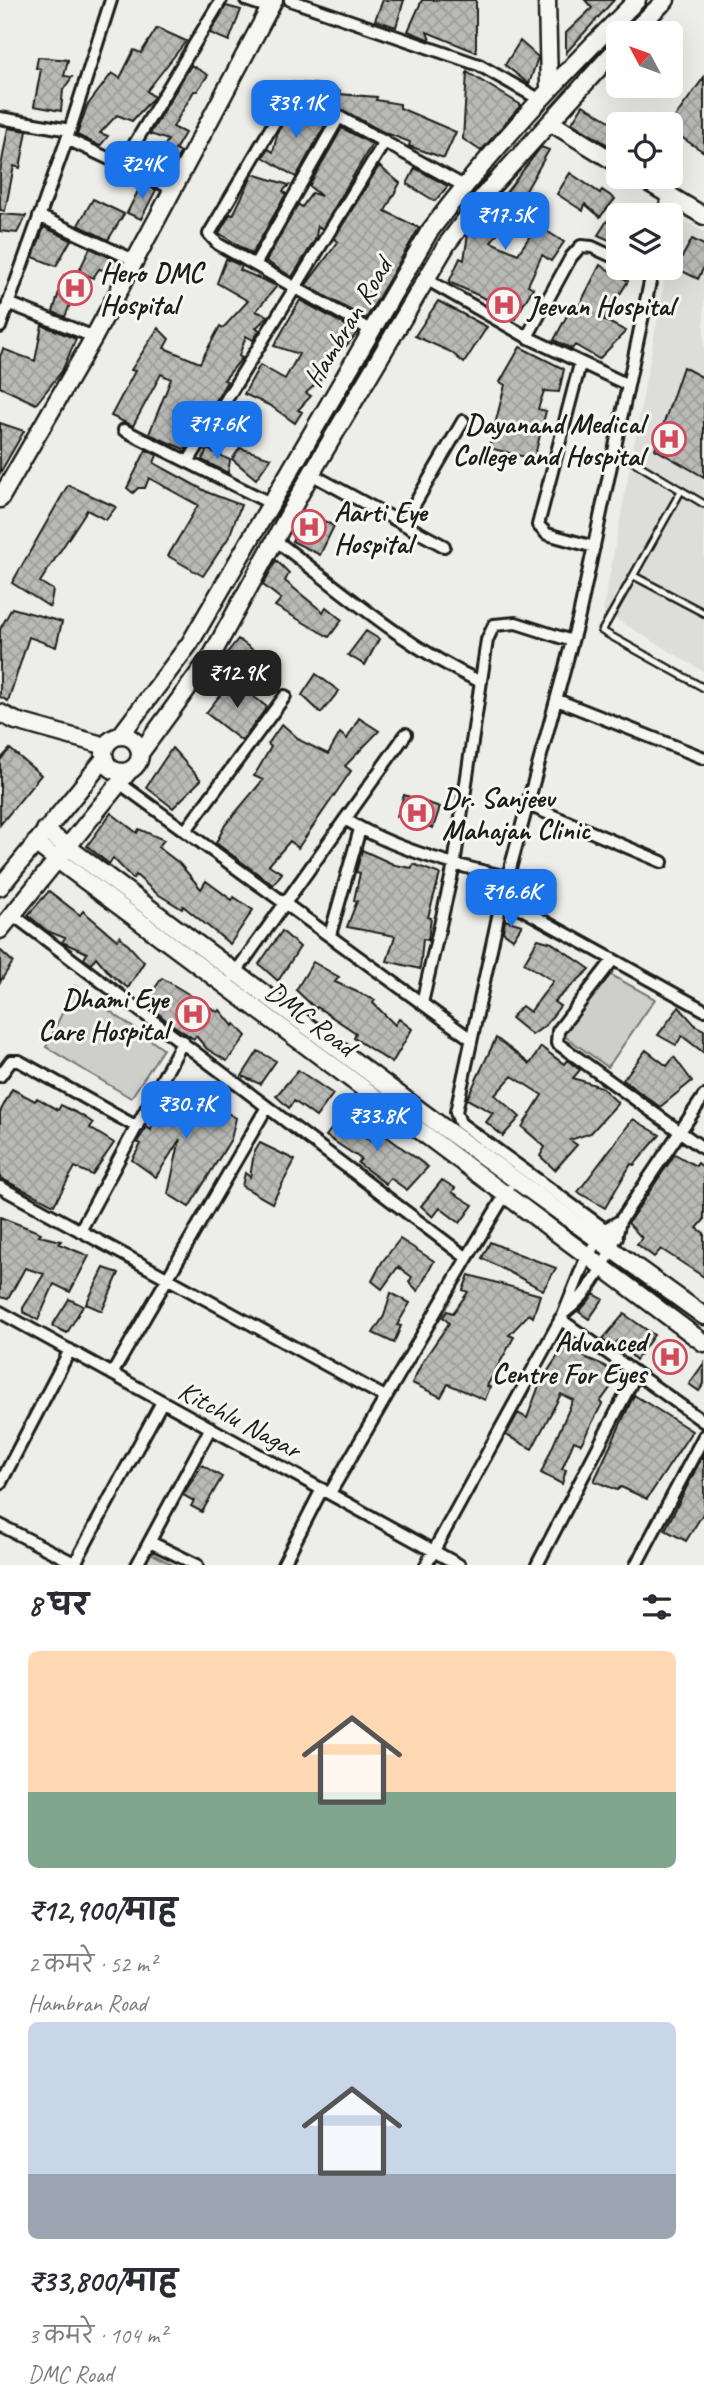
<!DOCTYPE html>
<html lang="hi">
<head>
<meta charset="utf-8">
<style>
  :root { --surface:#fff; --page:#f2f2f3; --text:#2b2b33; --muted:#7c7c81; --accent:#1a73e8 }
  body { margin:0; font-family:Caveat,"Playpen Sans Deva",sans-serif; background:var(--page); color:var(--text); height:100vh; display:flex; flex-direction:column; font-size:26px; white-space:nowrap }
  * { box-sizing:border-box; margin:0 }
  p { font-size:23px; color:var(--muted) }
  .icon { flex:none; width:38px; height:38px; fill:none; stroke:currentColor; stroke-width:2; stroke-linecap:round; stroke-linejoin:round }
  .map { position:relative; height:1565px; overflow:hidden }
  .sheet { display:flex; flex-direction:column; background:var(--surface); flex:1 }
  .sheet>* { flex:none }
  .needle { width:46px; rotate:311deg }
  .buttons { position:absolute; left:606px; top:21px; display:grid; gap:14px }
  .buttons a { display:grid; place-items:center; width:77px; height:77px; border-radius:10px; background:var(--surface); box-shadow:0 7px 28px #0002; font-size:35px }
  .price { position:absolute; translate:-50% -60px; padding:0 16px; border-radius:14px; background:var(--accent); color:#fff; font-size:23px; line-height:46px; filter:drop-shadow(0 2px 4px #0008) }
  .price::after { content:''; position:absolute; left:50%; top:42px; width:21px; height:16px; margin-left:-10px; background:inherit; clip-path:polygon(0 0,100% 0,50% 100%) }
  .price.active { background:#222; color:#fff }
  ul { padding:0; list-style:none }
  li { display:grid; align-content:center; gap:14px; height:371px; padding:0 28px }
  li span { display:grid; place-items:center; height:217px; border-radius:10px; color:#555 }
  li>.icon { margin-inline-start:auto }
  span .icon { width:126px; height:126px; fill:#fffc; stroke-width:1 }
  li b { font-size:30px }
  h2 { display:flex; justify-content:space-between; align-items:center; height:84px; padding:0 28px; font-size:30px }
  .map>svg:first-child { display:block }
  .built { fill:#ddddda }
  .green { fill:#cececb; stroke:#757574; stroke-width:2 }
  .building { fill:url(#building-cross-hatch); stroke:#1c1c1c; stroke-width:2 }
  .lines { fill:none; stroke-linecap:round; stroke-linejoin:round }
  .lane-casing { stroke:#1c1c1c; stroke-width:10 }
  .street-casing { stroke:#1c1c1c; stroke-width:16 }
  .secondary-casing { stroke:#1c1c1c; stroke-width:21 }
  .lane { stroke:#f6f6f2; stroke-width:5 }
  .street { stroke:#f6f6f2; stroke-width:10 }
  .secondary { stroke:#f6f6f2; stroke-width:16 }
  .labels { text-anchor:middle; stroke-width:6; stroke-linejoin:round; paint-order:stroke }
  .poi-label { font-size:28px; font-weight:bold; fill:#1c1c1c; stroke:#f6f6f2; text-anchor:start }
  .street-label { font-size:28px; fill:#1c1c1c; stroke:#f6f6f2 }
</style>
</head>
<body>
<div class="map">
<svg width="704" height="1565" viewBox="0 0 704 1565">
  <defs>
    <pattern id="building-cross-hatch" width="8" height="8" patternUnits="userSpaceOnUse" patternTransform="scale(1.75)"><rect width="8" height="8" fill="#b9b9b6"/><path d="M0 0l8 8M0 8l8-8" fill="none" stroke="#9e9e9c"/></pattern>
  </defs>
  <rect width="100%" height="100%" fill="#edede9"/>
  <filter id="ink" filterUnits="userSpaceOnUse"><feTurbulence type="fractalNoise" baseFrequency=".0143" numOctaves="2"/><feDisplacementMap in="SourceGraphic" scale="14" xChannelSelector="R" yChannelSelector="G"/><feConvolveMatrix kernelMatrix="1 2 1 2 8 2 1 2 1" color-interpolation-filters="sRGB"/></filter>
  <g filter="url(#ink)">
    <path class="built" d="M677,216L704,232V672L603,611L667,268H670Z"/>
    <path class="green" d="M606,972L655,999L608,1067L563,1035Z
      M75,986L163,1049L131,1098L46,1047Z
      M149,1552L173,1565H142Z"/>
    <path class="building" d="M383,0H404L396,27L375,20Z
      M422,0H476V52L427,32L430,40L408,31Z
      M585,0H614L566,53V33L592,8Z
      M226,6L241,10L229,41L210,33Z
      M157,28L186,41L147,91L154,97L132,121L117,115L100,133L108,136L100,146L77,135L87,106L112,73L120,78L134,50L141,53Z
      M520,41L538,57L529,84L505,65Z
      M38,57L68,60L64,76L72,77L63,90L61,111L34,106L41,69L36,68Z
      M191,65L208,75L197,91H194L173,127L185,133L175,150L181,152L165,177L150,170L168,140L150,134Z
      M467,72L521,105L481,151L463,139Z
      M704,77V152L670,130V124Z
      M283,82L315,84L340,91L339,94L377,97L376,100L400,104V108L456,132L444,158L409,146L410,142L381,131L305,89L282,88Z
      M296,104L328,120L296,177L263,157L268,149L273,152L278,131Z
      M583,105L618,126V151L572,123Z
      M8,128L27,131L20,168L14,166L5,211L0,210V172Z
      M342,128L372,144L322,229L318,226L315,240L292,277L266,261L298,204L302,207L312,193L321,196L309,186Z
      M541,147L549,150L515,210L491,242L518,254L537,225L564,242L551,261L542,255L528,285L533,288L515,319L494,308L497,304L449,282L460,258L464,260L468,234L476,236L495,201L498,203Z
      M379,166L400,183L385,211L419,228L366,319L306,285L338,242L334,239Z
      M415,168L448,186L435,201L407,184Z
      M570,173L600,193L602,190L615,199L600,217L585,204L583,211L557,194Z
      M253,174L289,185L283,191L286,194L252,254L219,233L230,214L233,215Z
      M142,183L156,190L141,219L127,213Z
      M93,199L124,214L108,240L78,225Z
      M0,214L26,216L17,233L0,231Z
      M607,221L618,228V244L598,235Z
      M44,227L71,240L56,266L33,257Z
      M692,239L704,245V267L698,279L676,268Z
      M90,248L122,263L116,273L99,269L93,278L79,271Z
      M226,259L242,266L240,270L277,286L256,311L268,316L256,328L260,330L253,340L246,336L239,356L242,358L224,380L227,381L208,415L204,419L197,416L186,450L149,434L171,379L161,374L133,426L111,416L135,371L131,370L158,328L169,339L164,348L200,363L220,326L223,328L248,301L217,283Z
      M600,265L628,281L604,320L626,331L599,359L575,345L572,349L554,340L571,308L577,310Z
      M64,275L80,279L65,317L53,312Z
      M300,300L358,332L346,346L338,341L325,363L329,365L323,377L306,393L311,396L298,410L302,412L295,423L271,406L244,394L260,365L285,379L299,354L274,346Z
      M438,301L487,327L464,363L451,352L415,336Z
      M42,325L76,339L62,371L36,404L0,387V357L3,349L35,361Z
      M520,347L564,369L559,392L544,391L538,409L546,411L534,459L489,448L505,385L500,382Z
      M683,367L704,378V477L655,449Z
      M0,423L24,431L0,473Z
      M240,448L271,458L256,479L232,459Z
      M207,449L230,460L228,473L202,460Z
      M146,450L157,455L154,463L209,493L241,505L229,537L203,576L168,556L198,505L149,478L145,488H138L133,493L127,488Z
      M68,485L116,507L106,520L87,510L40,582L53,590L50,607L12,583Z
      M306,512L334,526L320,555L292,541Z
      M276,560L289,573L285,581L323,612L326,607L342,620L329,637L275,606L281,599L263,585Z
      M12,608L62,622L56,647L29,637L8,701L0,697V629Z
      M366,631L379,639L365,665L348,655Z
      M238,639L282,671L271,689L219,663Z
      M316,674L339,691L321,713L302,695Z
      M232,680L267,707L242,741L206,713Z
      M359,718L379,731L345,766L351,771L298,848L290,841L269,865L282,873L273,885L216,843L225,825L263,780L254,776L271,747L268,744L282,724L301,741L328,754L340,733L347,739Z
      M172,748L201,780L173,808L146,787Z
      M10,749L41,775L0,825V760Z
      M404,795L440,807L433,828L397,816Z
      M111,813L137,833L139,829L164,840L158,847L179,863L201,889L206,881L232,900L234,897L253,910L230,944L183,906L182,909L156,893L136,875L133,879L113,858L109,864L87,846Z
      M362,850L395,865L412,868L413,864L440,874L428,917L431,918L428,940L423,939L420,969L387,961L395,936L347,927L357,901L354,900L360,873L356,872Z
      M49,891L80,915L83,911L117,940L120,936L144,962L128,988L110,974L96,957L91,964L84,959L87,953L62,942L65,938L47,931L28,915Z
      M505,920L522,925L513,939L503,932Z
      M282,931L300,947L278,981L259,964Z
      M538,939L552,943L590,969L554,1002L560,1006L546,1025L532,1035L511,1018L522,1006L530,1012L553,981L524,963Z
      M0,950L13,962L0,982Z
      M313,962L339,977L335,982L375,1000L373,1003L395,1025L399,1019L412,1029L392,1063L354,1038L356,1033L317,1007L316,1009L296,990Z
      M162,978L218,1012L220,1010L233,1026L235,1024L246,1036L227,1061L207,1049L196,1036L194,1039L168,1022L145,1002Z
      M679,1007L696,1026L704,1030V1053L682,1036L676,1045L658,1035Z
      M496,1038L530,1064L541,1047L564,1064L567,1060L580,1070L573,1078L601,1087L618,1103L591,1133L570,1140L577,1145L555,1170L540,1156L545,1147L522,1127L542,1095L512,1076L495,1095L520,1117L503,1136L486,1122L493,1113L467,1099Z
      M646,1050L667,1066L674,1057L692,1081L660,1107L623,1080Z
      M258,1051L276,1061L260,1084L242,1076Z
      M298,1070L333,1094L316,1117L294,1101L289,1108L276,1096Z
      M174,1081L236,1118L231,1139L189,1207L168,1194L180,1139L156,1177L132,1160L141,1144L137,1142L147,1127L151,1130L161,1102Z
      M12,1089L35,1101L37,1098L58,1110L61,1105L81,1115L93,1123L90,1128L114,1143L92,1175L75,1167L54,1205L0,1178V1112Z
      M346,1110L359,1120L354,1129L372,1142L379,1131L428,1167L407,1190L390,1178L386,1184L358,1163L361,1159L326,1136Z
      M633,1119L660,1135L634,1165L631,1164L605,1208L578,1192Z
      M260,1143L295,1160L272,1203L242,1186L245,1173L250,1177L254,1153Z
      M675,1154L696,1166L698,1163L704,1168V1220L697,1228L704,1233V1277L661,1249L654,1257L637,1244L642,1238L628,1223Z
      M442,1180L455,1188L452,1192L473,1205L460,1223L440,1208L433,1217L421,1206Z
      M0,1217L41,1233L39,1236L61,1241L59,1244L89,1256L70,1292L54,1284L38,1320L23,1312V1308L44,1274L25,1268L8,1299L0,1297Z
      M400,1239L434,1261L418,1291L409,1282L412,1277L398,1267L382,1289L372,1281L382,1262Z
      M490,1242L516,1253L556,1268L543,1290L482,1258Z
      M104,1268L119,1273L102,1311L86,1304Z
      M469,1275L540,1295L533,1317L529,1314L509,1335L514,1337L487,1386L490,1387L485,1400L448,1384L441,1397L412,1383L423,1361L449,1323L443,1317L447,1311L453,1313L468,1292L463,1290Z
      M391,1293L410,1303L397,1325L401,1326L394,1343L373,1333L384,1316Z
      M594,1294L603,1299L589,1319L579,1312Z
      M69,1299L83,1306L67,1333L52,1326Z
      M624,1314L654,1335L636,1360L617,1341L613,1346L602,1340Z
      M670,1347L681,1355L670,1370L659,1361Z
      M563,1348L601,1364L619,1376L600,1402L602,1404L581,1444L574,1441L562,1469L566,1470L562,1484L541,1473L573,1400L561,1394L532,1449L506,1435L518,1413L527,1418L540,1383Z
      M704,1363V1384L699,1391L689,1384Z
      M634,1395L692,1431L647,1499L621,1487L617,1490L594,1481Z
      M704,1453V1512L686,1541L665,1530Z
      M202,1465L222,1477L202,1512L191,1506L194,1501L183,1495Z"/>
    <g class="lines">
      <g class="lane-casing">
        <path id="lane" d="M614,450L704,504
          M681,491L602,631L704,688
          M634,576L704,613"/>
      </g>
      <g class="street-casing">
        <path id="street" d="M246,0L270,8
          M290,0L479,65L539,99
          M0,118L70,130
          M67,139L173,189
          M123,163L221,0
          M664,215L668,194
          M39,216L136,261
          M256,263L339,117
          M636,268L651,275
          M426,279L527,337L628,385
          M8,303L94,337
          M0,327L67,139L111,0
          M372,331L218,244L209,234L285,104L292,96H301L464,186
          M527,337L571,257L581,246L592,247L618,259
          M580,364L538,525L547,534L594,547
          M124,430L270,503
          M188,462L385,141
          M311,474L444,546
          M403,524L463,421
          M275,540C341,590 405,647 481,682
          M557,700L704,758
          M118,782L471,1039
          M528,805L662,862
          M345,819C393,849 453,865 508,877
          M186,830L285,696
          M502,898L704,1010
          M12,914L467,1258L508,1190
          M330,935L360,829
          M612,961L558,1031L557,1043L704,1149
          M233,976L406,734
          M422,1003L454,865L487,640L494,625L516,623L572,641
          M0,1076L11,1061H19L137,1127
          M0,1187L385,1397
          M620,1221L704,1096
          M80,1231L183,1041
          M617,1238L460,1123L456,1112L502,898L579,616L653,268
          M0,1312L459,1565
          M560,1319L704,1422
          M112,1374L267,1107
          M0,1484L70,1350
          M330,1493L467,1258
          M0,1525L78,1565
          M150,1542L197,1565
          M75,1563L162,1402
          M137,1565L210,1429
          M283,1565L322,1489
          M426,1565L564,1313L586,1258L605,1229L620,1221C614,1253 591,1293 564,1313
          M537,1565L636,1374
          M636,1565L704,1436"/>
      </g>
      <g class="secondary-casing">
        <path id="secondary" d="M547,0L549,87
          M631,33L666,0
          M550,122L618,164
          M639,177L704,216
          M0,499L94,337L274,0
          M0,713L16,721L106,746
          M104 754a18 18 0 1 1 36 0a18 18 0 1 1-36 0Z
          M120,736L190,643L429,232C492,148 563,74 637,0
          M141,752L212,655L311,474L447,244L484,195L618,47
          M45,830L441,1126L704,1316
          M35,843L704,1343
          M0,887L105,758
          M0,930L129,771"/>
      </g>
      <use href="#lane" class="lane"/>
      <use href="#street" class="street"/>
      <use href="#secondary" class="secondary"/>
    </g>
  </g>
  <defs>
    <g id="hospital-ring" transform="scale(1.75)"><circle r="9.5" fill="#f6f6f2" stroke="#d1495b" stroke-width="1.5"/><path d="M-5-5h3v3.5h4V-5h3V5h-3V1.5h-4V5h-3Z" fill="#d1495b"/></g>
  </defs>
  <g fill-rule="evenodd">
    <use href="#hospital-ring" x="75" y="288"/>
    <use href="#hospital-ring" x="504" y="305"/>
    <use href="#hospital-ring" x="669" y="439"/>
    <use href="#hospital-ring" x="309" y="527"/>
    <use href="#hospital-ring" x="417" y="813"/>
    <use href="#hospital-ring" x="193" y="1014"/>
    <use href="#hospital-ring" x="670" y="1357"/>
  </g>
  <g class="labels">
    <g class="poi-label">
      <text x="100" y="282">Hero DMC<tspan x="100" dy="32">Hospital</tspan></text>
      <text x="528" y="315">Jeevan Hospital</text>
      <text x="644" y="433" text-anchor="end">Dayanand Medical<tspan x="644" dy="32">College and Hospital</tspan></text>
      <text x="334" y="521">Aarti Eye<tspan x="334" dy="32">Hospital</tspan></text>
      <text x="442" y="807">Dr. Sanjeev<tspan x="442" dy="32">Mahajan Clinic</tspan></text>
      <text x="168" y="1008" text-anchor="end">Dhami Eye<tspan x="168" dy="32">Care Hospital</tspan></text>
      <text x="646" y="1351" text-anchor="end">Advanced<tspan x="646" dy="32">Centre For Eyes</tspan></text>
    </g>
    <g class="street-label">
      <text transform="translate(347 322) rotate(-59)" y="10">Hambran Road</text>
      <text transform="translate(311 1018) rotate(37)" y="10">DMC Road</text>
      <text transform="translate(240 1419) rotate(28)" y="10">Kitchlu Nagar</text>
    </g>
  </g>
</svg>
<div class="buttons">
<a><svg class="needle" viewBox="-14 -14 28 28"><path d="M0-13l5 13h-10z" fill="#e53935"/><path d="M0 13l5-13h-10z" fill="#7c7c81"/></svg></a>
<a><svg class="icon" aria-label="locate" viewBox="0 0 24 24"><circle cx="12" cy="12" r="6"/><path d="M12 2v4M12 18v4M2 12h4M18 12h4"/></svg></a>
<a><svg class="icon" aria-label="layers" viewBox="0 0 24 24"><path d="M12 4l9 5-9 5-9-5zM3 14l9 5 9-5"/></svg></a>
</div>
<b class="price" style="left:296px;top:140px">₹39.1K</b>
<b class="price" style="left:142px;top:201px">₹24K</b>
<b class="price" style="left:505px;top:252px">₹17.5K</b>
<b class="price" style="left:217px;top:461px">₹17.6K</b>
<b class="price active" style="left:237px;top:710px">₹12.9K</b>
<b class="price" style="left:511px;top:929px">₹16.6K</b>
<b class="price" style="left:186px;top:1141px">₹30.7K</b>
<b class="price" style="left:377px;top:1153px">₹33.8K</b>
</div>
<section class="sheet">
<h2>8 घर<svg class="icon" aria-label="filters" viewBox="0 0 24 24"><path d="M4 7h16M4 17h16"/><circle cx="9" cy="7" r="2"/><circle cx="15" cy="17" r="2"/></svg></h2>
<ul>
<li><span style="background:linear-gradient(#ffd9b3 65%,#7fa58c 0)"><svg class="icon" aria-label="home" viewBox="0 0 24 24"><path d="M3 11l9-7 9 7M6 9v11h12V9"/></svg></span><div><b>₹12,900/माह</b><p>2 कमरे · 52 m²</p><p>Hambran Road</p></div></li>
<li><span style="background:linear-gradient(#c9d6e8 70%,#9aa5b1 0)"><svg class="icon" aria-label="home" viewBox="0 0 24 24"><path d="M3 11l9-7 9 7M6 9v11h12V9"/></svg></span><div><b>₹33,800/माह</b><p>3 कमरे · 104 m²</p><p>DMC Road</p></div></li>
</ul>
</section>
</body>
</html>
